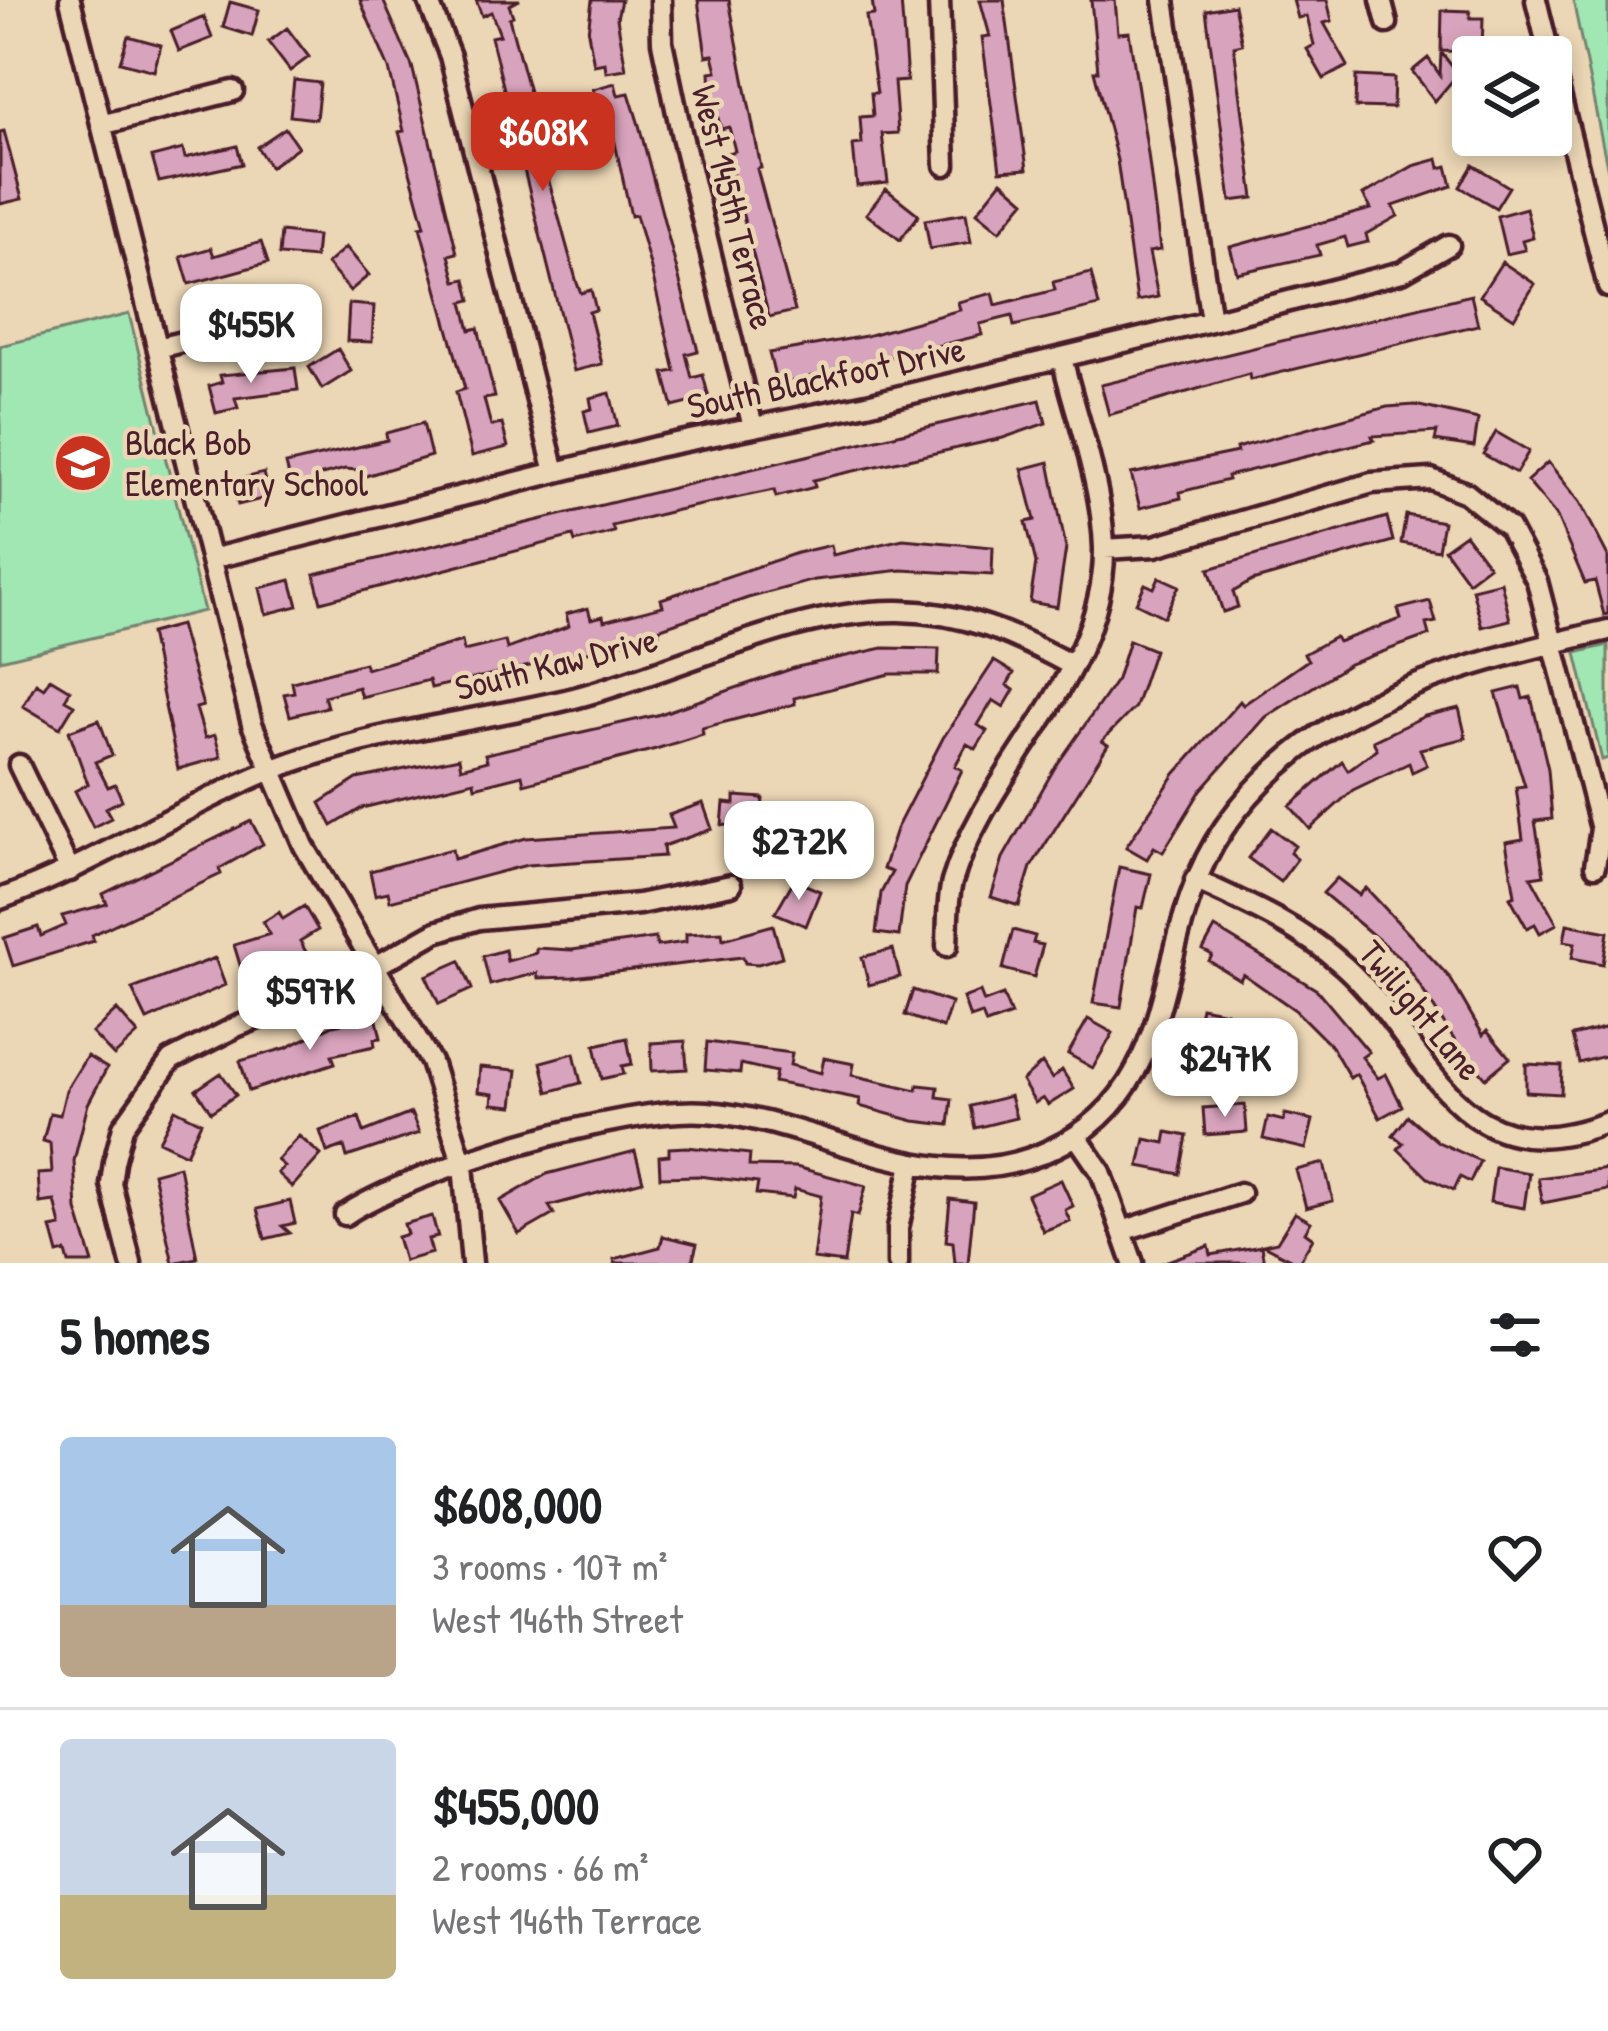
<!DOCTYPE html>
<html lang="en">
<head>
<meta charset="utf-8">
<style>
  :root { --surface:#fff; --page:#f2f2f2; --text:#202124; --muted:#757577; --line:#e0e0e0; --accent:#c8321e }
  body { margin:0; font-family:"Patrick Hand",sans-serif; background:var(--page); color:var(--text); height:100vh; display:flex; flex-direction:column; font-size:45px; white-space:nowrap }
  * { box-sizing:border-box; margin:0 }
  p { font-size:39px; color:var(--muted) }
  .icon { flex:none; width:66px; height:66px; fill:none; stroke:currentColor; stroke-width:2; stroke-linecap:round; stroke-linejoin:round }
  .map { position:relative; height:1263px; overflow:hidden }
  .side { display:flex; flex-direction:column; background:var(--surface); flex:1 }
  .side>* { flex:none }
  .tools { position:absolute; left:1452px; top:36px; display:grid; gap:24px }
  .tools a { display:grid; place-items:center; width:120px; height:120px; border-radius:12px; background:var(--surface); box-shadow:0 6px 18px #0003; font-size:60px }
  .price { position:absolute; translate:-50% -102px; padding:0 27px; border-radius:24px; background:#fff; color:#222; font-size:39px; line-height:78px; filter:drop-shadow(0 3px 6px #0008) }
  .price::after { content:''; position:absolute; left:50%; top:72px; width:36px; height:27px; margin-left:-18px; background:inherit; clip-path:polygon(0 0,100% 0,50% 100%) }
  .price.selected { background:var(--accent); color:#fff }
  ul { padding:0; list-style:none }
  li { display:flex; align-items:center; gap:36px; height:300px; padding:0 60px }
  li+li { border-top:3px solid var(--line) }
  li span { display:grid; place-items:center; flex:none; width:336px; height:240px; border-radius:12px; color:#555 }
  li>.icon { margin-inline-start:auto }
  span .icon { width:144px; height:144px; fill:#fffc; stroke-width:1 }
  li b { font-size:51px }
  h2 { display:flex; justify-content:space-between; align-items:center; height:144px; padding:0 60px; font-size:51px }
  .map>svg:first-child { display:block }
  .green { fill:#a0e7b4; stroke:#758370; stroke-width:3 }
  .building { fill:#d8a3bc; stroke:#4a1f2b; stroke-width:3 }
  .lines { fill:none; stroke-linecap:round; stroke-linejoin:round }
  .minor-casing { stroke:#4a1f2b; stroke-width:27 }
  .minor { stroke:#ebd6b5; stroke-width:18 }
  .labels { text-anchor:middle; stroke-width:9; stroke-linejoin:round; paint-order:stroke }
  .street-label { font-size:36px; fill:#4a1f2b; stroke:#ebd6b5 }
  .poi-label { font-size:36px; fill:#4a1f2b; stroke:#ebd6b5; text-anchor:start }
</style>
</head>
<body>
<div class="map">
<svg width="1608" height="1263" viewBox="0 0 1608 1263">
  <rect width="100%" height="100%" fill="#ebd6b5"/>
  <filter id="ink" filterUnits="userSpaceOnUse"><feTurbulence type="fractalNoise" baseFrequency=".00833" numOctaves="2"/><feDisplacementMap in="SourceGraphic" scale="24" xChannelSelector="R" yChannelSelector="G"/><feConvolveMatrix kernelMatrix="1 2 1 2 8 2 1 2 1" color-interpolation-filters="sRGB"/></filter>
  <g filter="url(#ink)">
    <path class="green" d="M1573,0H1608V171Z
      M129,314L204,611L0,660V346Z
      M1608,645V758L1602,760L1576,653Z"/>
    <path class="building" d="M360,0H383L412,66L457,253L449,255L456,281L466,279L471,300L463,302L470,330L478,328L495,397L484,399L491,426L502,424L508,447L472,456L456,392L465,389L420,227L425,226L399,132L404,131L389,69Z
      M476,0H520L509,5L513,16L509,18L536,118L532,119L538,144L545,143L549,159L543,160L577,283L581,293L591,290L596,310L589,312L602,364L574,371L491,37L500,35L491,12L482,16Z
      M592,0H621L617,18L626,69L606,72L605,63L594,65L588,32Z
      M698,0H729L761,168L757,169L795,311L769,317L727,153L735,151L729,127L721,129L711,92L710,72L717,71L713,55L706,56Z
      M872,0H901L907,81L894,82L898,133L882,134L888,183L857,186L853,145L862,144L860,117L873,116L871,93H877L866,16L874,15Z
      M980,0H1004L1027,169L1000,171L982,37L990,36Z
      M1091,0H1115L1118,33L1129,32L1148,154L1160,250L1149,252L1158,297L1137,301L1117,160L1094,71H1098Z
      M1293,0H1327L1332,21L1324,23L1348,66L1324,79L1307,49L1314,45L1307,16L1298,18Z
      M230,2L259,10L252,36L223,27Z
      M1234,5L1242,44L1234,46L1254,198L1231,201L1206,10Z
      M1442,10L1470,11V18H1483L1482,52L1441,51Z
      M204,17L212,38L179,51L171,31Z
      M287,28L309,57L290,71L268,42Z
      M128,36L161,45L154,71L120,62Z
      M1441,52L1458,74L1435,101L1412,71L1428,58L1440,75Z
      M1356,76L1394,78L1393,108L1355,107Z
      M294,80L320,83L316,119L290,116Z
      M615,83L618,95L629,93L639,125L698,351L686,354L692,378L703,375L709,398L673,407L664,373L675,371L650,265L636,215L631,216L610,120L601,122L593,89Z
      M285,128L298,147L270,167L257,147Z
      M4,131L22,199L0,204V132Z
      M237,146L242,164L159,182L152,157L183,149L185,158Z
      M1438,159L1440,168L1447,166L1452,186L1393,206L1398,216L1366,234L1368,242L1348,247L1345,237L1317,245L1320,255L1237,273L1230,247L1371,209L1363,195L1413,166Z
      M1473,165L1509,187L1496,208L1460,187Z
      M1002,181L1025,201L1000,231L977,212Z
      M886,189L919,215L900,240L866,214Z
      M1526,208L1533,238L1522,241L1525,250L1506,254L1497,216Z
      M966,213L971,242L930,249L925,220Z
      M281,232L317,236L315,258L279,255Z
      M261,242L268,263L189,284L181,257L211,248L214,256Z
      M346,247L369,275L350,291L327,264Z
      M1502,262L1535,284L1514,318L1480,296Z
      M1091,273L1099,306L1014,326L1012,316L980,324L982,335L777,385L769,353L866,336L960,310L958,302L993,293L996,305L1055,290L1053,282Z
      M1471,295L1478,325L1250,380L1249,374L1109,415L1101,385Z
      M349,304L374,306L372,342L347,341Z
      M338,349L351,371L322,389L309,367Z
      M295,368L298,390L235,398L238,408L216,413L209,386L222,382L220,375Z
      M610,393L618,426L589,433L584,411L592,409L590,398Z
      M1040,400L1046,423L1003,438L813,480L815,487L776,497L774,490L677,510L612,526L614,532L575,542L573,536L321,602L314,574Z
      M1415,405L1478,419L1474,447L1435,441L1437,432L1372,436L1374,440L1227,476L1228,480L1180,492L1181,498L1140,508L1131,474L1237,452L1236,448L1387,407Z
      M423,423L431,456L359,478L357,470L345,469L314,477L316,486L293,492L286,464L387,440L386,433Z
      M1496,432L1529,451L1516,473L1483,454Z
      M1049,462L1066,548L1057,607L1030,602L1036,563L1026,522L1035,520L1022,469Z
      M1548,462L1580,502L1608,556V614L1604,615L1595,581L1585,583L1556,515L1527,481Z
      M264,473L270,497L238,505L232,481Z
      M1406,515L1443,522L1438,550L1401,543Z
      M1387,517L1393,541L1252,581L1233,592L1238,607L1223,612L1209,569Z
      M1465,534L1489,566L1468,582L1444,549Z
      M903,539L993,547L992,575L902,570L815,580L748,598L658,629L659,633L561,659L431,688L429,680L361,697L358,687L324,696L327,707L290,716L284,694L294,692L292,682L364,663L366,669L462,641L464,651L505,641L507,649L569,626L566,614L588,608L591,619L603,616L604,621L663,606L661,599L797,553L831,545L833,555Z
      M1159,577L1179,586L1164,617L1136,603L1145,584L1154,588Z
      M291,580L298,606L266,614L260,588Z
      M1501,582L1510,620L1482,627L1472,589Z
      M1430,601L1436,622L1426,624L1429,635L1349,664L1266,717L1201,790L1163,852L1154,847L1147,859L1126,847L1175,774L1240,701L1243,705L1308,660L1304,654L1335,637L1338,642L1401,619L1398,609Z
      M180,625L203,706L196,708L205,738L215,735L221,757L178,769L150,633Z
      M1129,640L1154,650L1135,707L1102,741L1108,745L1031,867L1019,906L991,897L1003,858L1054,769L1117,679Z
      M883,648L939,649L938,674H890L794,698L795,704L702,728L703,734L656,749L524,784L522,775L475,787L474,781L362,808L332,826L320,803L357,779L459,758L461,768L487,761L485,754L657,715L797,667Z
      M994,661L1014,673L1007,685L1014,690L1004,707L993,700L978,725L987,731L976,749L967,744L955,766L962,770L905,886L899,936L876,933L881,893L892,872L883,869L896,829L943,738Z
      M50,678L70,690L65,700L74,705L60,728L23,706L36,683L44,688Z
      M1520,687L1523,699L1531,697L1548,769L1552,819L1535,821L1544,875L1531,877L1557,924L1540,933L1535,924L1527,928L1510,897L1515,895L1506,842L1523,839L1516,787L1525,786L1496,693Z
      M1459,708L1466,738L1420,749L1427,765L1412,772L1409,763L1353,790L1310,829L1290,806L1342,761L1348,770L1377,749L1373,741L1425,716Z
      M99,720L112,755L95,762L108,787L115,784L122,800L106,808L111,818L93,827L75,791L88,784L69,731Z
      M735,796L763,798L761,827L722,825L724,803L735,804Z
      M703,803L712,829L663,846L664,856L527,865L390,901L388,892L375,895L370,871L452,849L454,859L526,838L674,828L669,815Z
      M251,821L263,844L219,869L221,874L92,935L94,941L13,966L4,938L38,927L41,936L66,925L62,916L107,904L103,894Z
      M800,822L810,860L779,867L769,830Z
      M1271,828L1295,846L1290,853L1297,859L1280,882L1248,858Z
      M1119,867L1151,874L1143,908L1137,907L1121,1007L1093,1003Z
      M1337,878L1359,895L1366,888L1450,978L1483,1035L1487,1031L1510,1058L1486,1078L1455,1041L1404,961L1323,893Z
      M794,880L820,891L806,926L775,913Z
      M304,906L318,930L300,941L306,952L244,978L234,945L270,934L263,922L279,912L283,919Z
      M1567,924L1608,932L1603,964L1572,958L1575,943L1564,941Z
      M773,925L782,957L758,964L745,963L743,957L573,977L538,978L537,973L490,985L483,956L505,950L507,961L536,953V948L572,950L655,938L657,946L686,942V934L722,932L723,939Z
      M1215,928L1317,990L1369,1052L1362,1057L1378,1078L1386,1074L1402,1106L1380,1118L1356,1074L1350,1078L1332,1047L1295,1010L1243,974L1240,980L1209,961L1212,955L1203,950Z
      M1013,930L1035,936L1033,943L1043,945L1034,977L1003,969Z
      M893,949L900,977L869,985L862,957Z
      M215,958L225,985L147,1020L132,989Z
      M460,961L472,989L439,1004L426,976Z
      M913,990L951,1003L943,1028L905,1015Z
      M980,992L984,1002L1003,995L1011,1015L986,1024L982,1014L970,1018L963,998Z
      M1201,1007L1226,1012L1218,1052L1193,1047Z
      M117,1010L138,1034L114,1056L92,1033Z
      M376,1016L381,1038L374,1039L375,1046L332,1055L335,1063L249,1091L240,1061L286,1048L333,1025Z
      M1088,1019L1113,1033L1093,1068L1068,1054Z
      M1608,1027V1055L1579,1063L1572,1036Z
      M627,1038L632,1064L622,1066L624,1074L602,1079L595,1045Z
      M685,1041L687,1069L652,1071L651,1043Z
      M707,1042L792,1053L790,1065L821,1073L824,1058L854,1064L852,1075L917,1090L918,1085L938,1087L937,1097L952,1099L949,1125L914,1121L859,1106L860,1099L774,1082L776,1072L741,1064L740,1073L705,1070Z
      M574,1053L581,1083L548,1092L541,1062Z
      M87,1056L107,1068L88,1104L74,1161L77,1210L93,1263H69L66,1252L58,1254L51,1228L61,1226L55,1201L40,1203L38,1174L52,1173L50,1143L43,1141L50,1113L60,1115L66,1090Z
      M1042,1063L1052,1079L1062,1070L1074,1089L1048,1105L1043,1098L1035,1103L1022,1081Z
      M1526,1064L1562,1066L1561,1094L1526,1092Z
      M480,1067L517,1070L513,1106L492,1104L493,1094L478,1092Z
      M221,1073L236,1095L211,1112L196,1090Z
      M1010,1096L1016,1118L975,1128L970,1106Z
      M1245,1105L1247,1132L1205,1135L1203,1108Z
      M175,1109L201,1122L186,1154L159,1141Z
      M411,1113L419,1133L347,1157L344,1146L327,1152L320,1131L359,1117L364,1132Z
      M1285,1114L1313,1120L1306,1149L1263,1139L1268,1117L1284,1121Z
      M1408,1116L1438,1142L1480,1161L1470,1182L1460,1177L1454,1190L1428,1178L1398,1149L1403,1143L1393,1135Z
      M1167,1132L1187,1136L1180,1174L1139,1166L1145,1139L1165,1143Z
      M299,1136L321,1155L292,1187L277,1173L284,1166L277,1160Z
      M687,1147L750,1154L749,1166L796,1167L866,1186L858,1216L851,1214L844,1263L813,1259L821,1196L795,1189L793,1198L756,1194L758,1183L698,1176L660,1177L659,1156L669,1155V1148Z
      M635,1151L643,1181L549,1206L554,1214L519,1234L500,1201L547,1174Z
      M1324,1163L1333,1201L1306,1208L1296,1170Z
      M179,1166L197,1258L173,1263L153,1173Z
      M1495,1167L1529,1173L1524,1208L1490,1202Z
      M1608,1169V1190L1543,1203L1538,1178Z
      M1061,1180L1073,1206L1065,1210L1070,1221L1043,1231L1027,1195Z
      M950,1199L974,1202L968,1263H955L953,1242L946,1241Z
      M290,1201L295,1223L282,1226L290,1233L265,1239L257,1209Z
      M1295,1213L1311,1222L1305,1232L1313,1238L1298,1263L1263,1245L1277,1242Z
      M432,1216L438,1237L428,1239L432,1253L404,1261L397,1237L407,1234L404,1224Z
      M663,1236L697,1244L692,1263H615L614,1259L660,1247Z
      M1209,1246L1211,1255L1261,1246L1264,1263H1162Z"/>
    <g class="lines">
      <g class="minor-casing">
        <path id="minor" d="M70,0L252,724L304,846L431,1062L463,1165L472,1263
          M428,0L450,56L555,472
          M661,0L662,42L681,132L753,427
          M939,0L945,165
          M1164,0L1211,321
          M1381,0L1387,23
          M1536,0L1550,57
          M1551,59L1608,287
          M101,125L233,91
          M158,348L289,315
          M1104,549L1155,546L1372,483L1431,479L1466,493L1509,528L1537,581L1601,829L1595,866
          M211,559L656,447L867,404L1211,321L1402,272L1449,245
          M19,765L70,871
          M1195,880C1248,904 1301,927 1345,967C1433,1048 1455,1181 1608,1122
          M0,899C89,867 169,815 255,777C357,732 466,724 574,698C676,672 794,609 899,611C965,612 1014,634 1071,665
          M947,946C948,926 947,901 952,882C987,767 1106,673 1104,548C1102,485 1077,419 1062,358
          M1077,1137L1101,1172L1133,1263
          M345,1215C414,1169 625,1105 707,1112C823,1121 935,1205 1050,1150C1188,1086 1148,938 1224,828C1313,698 1464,665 1608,630
          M1122,1231L1240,1193
          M131,1263L111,1184L114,1162L123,1127L171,1060L236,1027L342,985L436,932L479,919L639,904L731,885
          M898,1263V1228L912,1164"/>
      </g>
      <use href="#minor" class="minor"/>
    </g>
  </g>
  <defs>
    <g id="school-disc" transform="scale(3)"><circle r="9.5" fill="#c8321e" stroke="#ebd6b5"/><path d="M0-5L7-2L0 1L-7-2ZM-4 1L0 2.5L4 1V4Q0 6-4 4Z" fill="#fff"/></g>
  </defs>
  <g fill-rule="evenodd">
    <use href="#school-disc" x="83" y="463"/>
  </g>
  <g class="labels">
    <g class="street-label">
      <text transform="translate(734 207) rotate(76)" y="13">West 145th Terrace</text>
      <text transform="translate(826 377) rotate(-12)" y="13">South Blackfoot Drive</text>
      <text transform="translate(556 663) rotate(-14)" y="13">South Kaw Drive</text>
      <text transform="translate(1421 1010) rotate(50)" y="13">Twilight Lane</text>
    </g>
    <g class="poi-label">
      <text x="125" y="455">Black Bob<tspan x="125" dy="41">Elementary School</tspan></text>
    </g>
  </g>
</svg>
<div class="tools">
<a><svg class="icon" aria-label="layers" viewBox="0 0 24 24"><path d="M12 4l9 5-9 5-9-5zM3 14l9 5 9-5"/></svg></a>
</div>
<b class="price selected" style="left:543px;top:194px">$608K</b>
<b class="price" style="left:251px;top:386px">$455K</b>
<b class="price" style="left:799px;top:903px">$272K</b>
<b class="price" style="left:310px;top:1053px">$597K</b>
<b class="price" style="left:1225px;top:1120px">$247K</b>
</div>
<section class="side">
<h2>5 homes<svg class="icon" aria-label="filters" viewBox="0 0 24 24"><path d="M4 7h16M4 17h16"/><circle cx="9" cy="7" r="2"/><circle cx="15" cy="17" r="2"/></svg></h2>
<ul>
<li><span style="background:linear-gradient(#a9c7e8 70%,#b9a48a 0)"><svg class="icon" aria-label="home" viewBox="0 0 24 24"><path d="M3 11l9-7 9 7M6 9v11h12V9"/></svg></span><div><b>$608,000</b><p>3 rooms · 107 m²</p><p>West 146th Street</p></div><svg class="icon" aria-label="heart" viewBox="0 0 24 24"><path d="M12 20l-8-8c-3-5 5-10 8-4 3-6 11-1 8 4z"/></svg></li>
<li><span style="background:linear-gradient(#c9d6e8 65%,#c2b280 0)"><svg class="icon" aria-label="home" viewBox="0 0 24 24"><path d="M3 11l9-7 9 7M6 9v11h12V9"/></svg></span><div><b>$455,000</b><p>2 rooms · 66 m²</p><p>West 146th Terrace</p></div><svg class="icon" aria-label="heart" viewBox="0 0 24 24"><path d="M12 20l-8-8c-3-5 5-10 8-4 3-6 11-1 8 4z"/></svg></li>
</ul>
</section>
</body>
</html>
